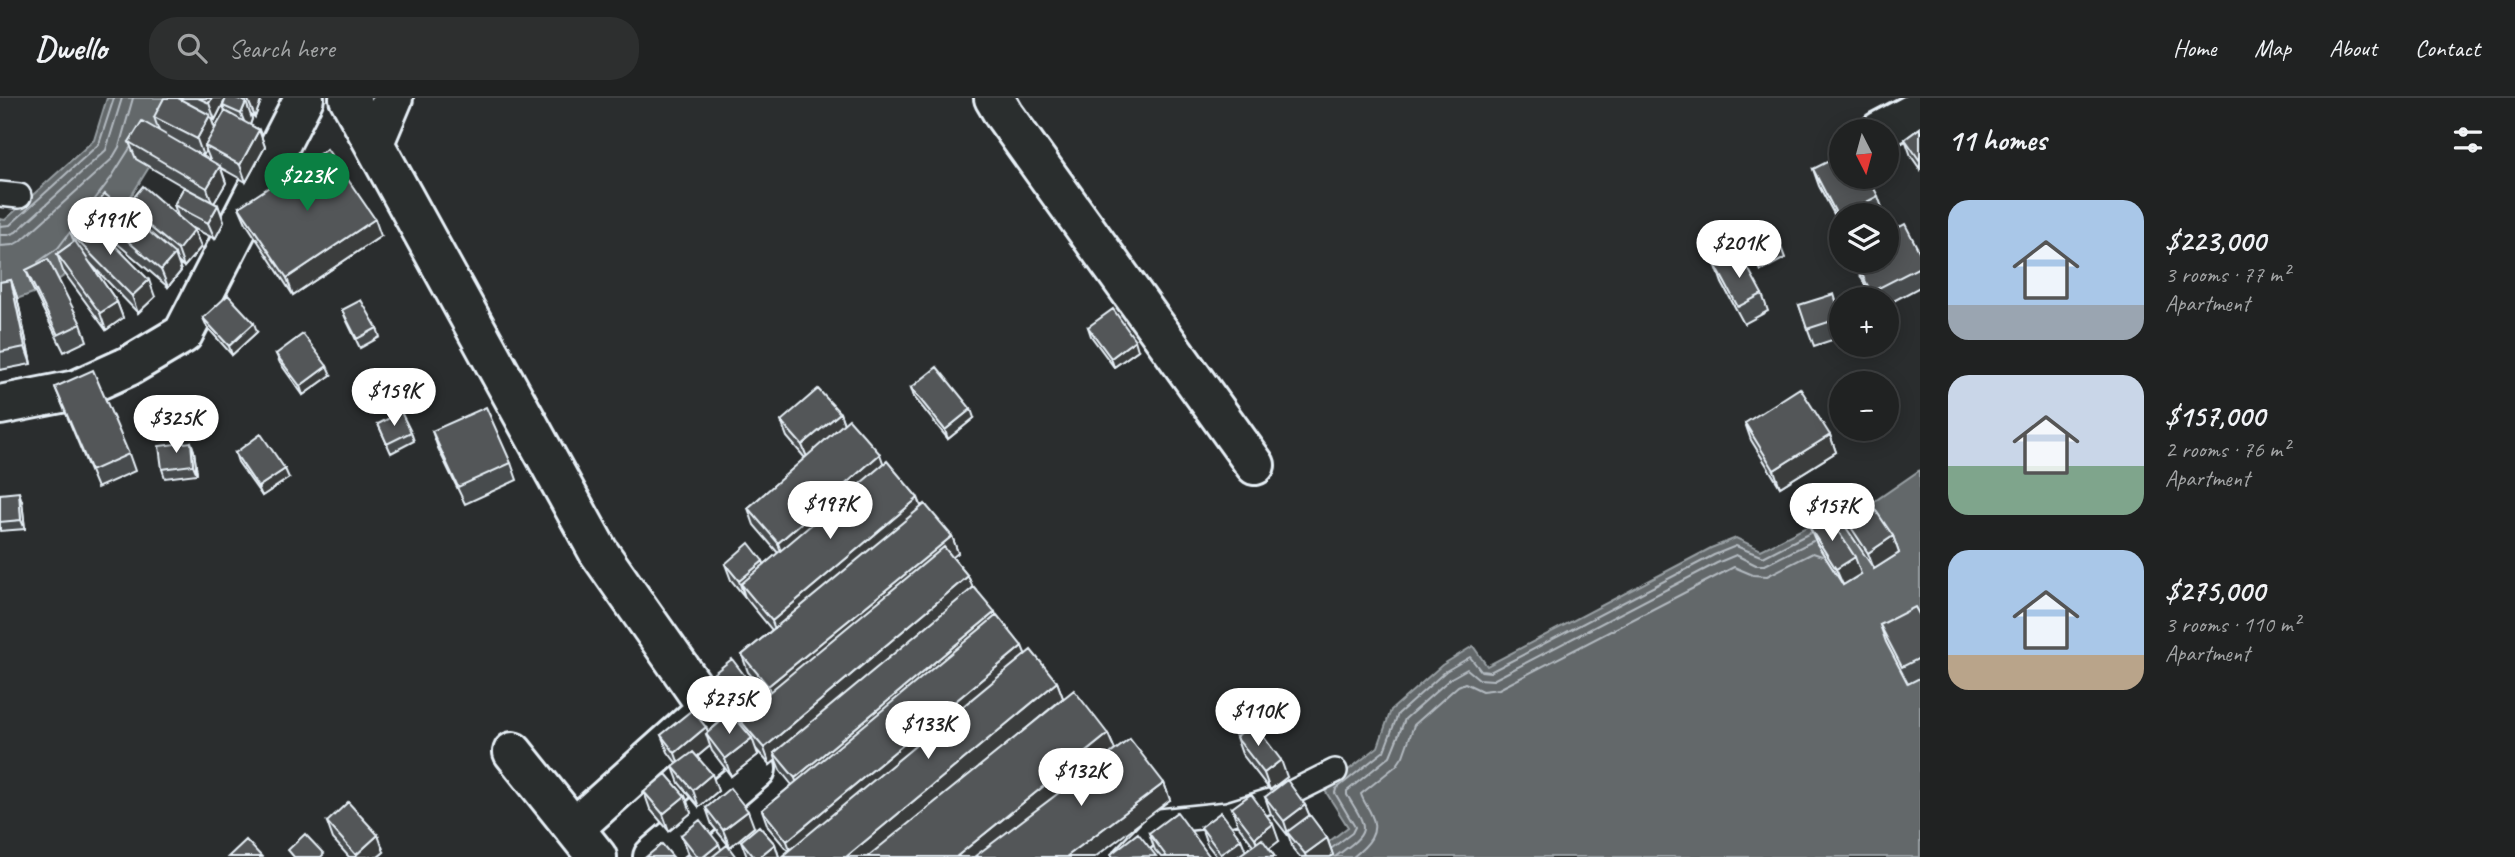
<!DOCTYPE html>
<html lang="en">
<head>
<meta charset="utf-8">
<style>
  :root { --surface:#202222; --page:#2d2f2f; --text:#f1f3f6; --muted:#a2a4a5; --line:#3d3f40; --accent:#0b8043 }
  body { margin:0; font-family:Caveat,sans-serif; background:var(--page); color:var(--text); height:100vh; display:flex; flex-direction:column; font-size:26px; white-space:nowrap }
  * { box-sizing:border-box; margin:0 }
  p { font-size:23px; color:var(--muted) }
  .icon { flex:none; width:38px; height:38px; fill:none; stroke:currentColor; stroke-width:2; stroke-linecap:round; stroke-linejoin:round }
  .map { position:relative; flex:1; overflow:hidden }
  .side { display:flex; flex-direction:column; background:var(--surface); width:595px }
  .side>* { flex:none }
  .needle { width:46px; rotate:174deg }
  .fabs { position:absolute; left:1829px; top:21px; display:grid; gap:14px }
  .fabs a { display:grid; place-items:center; width:70px; height:70px; border-radius:50%; background:var(--surface); box-shadow:0 4px 18px #0003,0 0 0 2px var(--line); font-size:35px }
  .price { position:absolute; translate:-50% -60px; padding:0 16px; border-radius:24px; background:#fff; color:#222; font-size:23px; line-height:46px; filter:drop-shadow(0 2px 4px #0008) }
  .price::after { content:''; position:absolute; left:50%; top:42px; width:21px; height:16px; margin-left:-10px; background:inherit; clip-path:polygon(0 0,100% 0,50% 100%) }
  .price.on { background:var(--accent); color:#fff }
  ul { padding:0; list-style:none }
  li { display:flex; align-items:center; gap:21px; height:175px; padding:0 28px }
  li span { display:grid; place-items:center; flex:none; width:196px; height:140px; border-radius:21px; color:#555 }
  li>.icon { margin-inline-start:auto }
  span .icon { width:84px; height:84px; fill:#fffc; stroke-width:1 }
  li b { font-size:30px }
  h2 { display:flex; justify-content:space-between; align-items:center; height:84px; padding:0 28px; font-size:30px }
  header { display:flex; align-items:center; gap:42px; box-sizing:border-box; height:98px; padding:0 35px; background:var(--surface); border-bottom:2px solid var(--line) }
  header strong { font-size:33px }
  nav { display:flex; gap:38px; margin-inline-start:auto; font-size:24px }
  .search { width:490px; height:63px; background:var(--page); display:flex; align-items:center; gap:18px; box-sizing:border-box; padding:0 24px; border-radius:28px; color:var(--muted); font-size:26px }
  main { display:flex; flex:1; min-height:0 }
  .map>svg:first-child { display:block }
  .water { fill:#63686b; stroke:#989fa3; stroke-width:2 }
  .lines { fill:none; stroke-linecap:round; stroke-linejoin:round }
  .shore { stroke:#b3bac0; stroke-width:2 }
  .service-casing { stroke:#e8f1f8; stroke-width:28 }
  .minor-casing { stroke:#e8f1f8; stroke-width:44 }
  .service { stroke:#2a2d2e; stroke-width:23 }
  .minor { stroke:#2a2d2e; stroke-width:38 }
  .wall { fill:#474b4d; stroke:#e8f1f8; stroke-width:2; fill-rule:evenodd }
  .shaded-wall { fill:#3a3d3e; stroke:#e8f1f8; stroke-width:2 }
  .building { fill:#535759; stroke:#e8f1f8; stroke-width:2 }
</style>
</head>
<body>
<header>
<strong>Dwello</strong>
<div class="search"><svg class="icon" aria-label="search" viewBox="0 0 24 24"><circle cx="10" cy="10" r="6"/><path d="M15 15l6 6"/></svg>Search here</div>
<nav><a>Home</a><a>Map</a><a>About</a><a>Contact</a></nav>
</header>
<main>
<div class="map">
<svg width="1920" height="759" viewBox="0 0 1920 759">
  <rect width="100%" height="100%" fill="#2a2d2e"/>
  <filter id="ink" filterUnits="userSpaceOnUse"><feTurbulence type="fractalNoise" baseFrequency=".0143" numOctaves="2"/><feDisplacementMap in="SourceGraphic" scale="14" xChannelSelector="R" yChannelSelector="G"/><feConvolveMatrix kernelMatrix="1 2 1 2 8 2 1 2 1" color-interpolation-filters="sRGB"/></filter>
  <g filter="url(#ink)">
    <path class="water" d="M107,0H183L174,29L133,95L76,170L44,191L0,207V121L5,122L94,42Z
      M1920,372V759H1309L1348,729L1324,691L1378,649L1391,612L1442,567L1473,548L1487,568L1711,450L1736,440L1761,452L1822,421L1830,434Z"/>
    <g class="lines">
      <path class="shore" d="M0,128L10,127L99,46L114,0
        M0,137H8L16,134L106,52L122,0
        M0,148L13,147L22,142L112,61L119,49L133,0
        M38,164L58,150L111,80L130,50
        M1332,750L1352,735L1355,729L1335,695L1336,691L1384,653L1398,616L1446,573L1470,559L1481,573L1490,574L1714,457L1736,448L1763,459L1810,435
        M1335,759C1370,733 1370,734 1347,697V693L1390,658L1405,621L1451,580L1467,571L1479,581L1493,582L1717,465L1736,457L1756,467H1765L1813,443
        M1353,759C1367,748 1381,735 1371,716C1368,709 1363,703 1361,696L1397,667L1403,658L1414,627L1458,588L1465,585L1482,593L1499,591L1734,469L1753,477L1767,478L1813,455L1822,458"/>
      <g class="service-casing">
        <path id="service" d="M0,96L19,98
          M1125,759L1160,723L1228,716L1283,699L1335,673"/>
      </g>
      <g class="minor-casing">
        <path id="minor" d="M349,0L598,453L708,610L574,730
          M994,0L1004,17L1255,367
          M1880,33L1920,12
          M374,45L393,0
          M0,307L76,292L129,268L183,236L304,0
          M513,654L597,759
          M653,759L756,671L717,622"/>
      </g>
      <use href="#service" class="service"/>
      <use href="#minor" class="minor"/>
    </g>
    <path class="wall" d="M180,0H226L215,22L211,20L215,31L225,14L223,8L226,0H262L255,19L251,17L252,21L250,27L259,32L265,49L246,84L221,70L226,85L214,105L218,107L224,124L215,141L193,130L194,132L201,149L184,169L178,164L181,173L168,189L98,129L92,112L129,116L126,109L178,118L174,107L184,89L136,61L129,44L159,33L154,19L181,2ZM206,52L210,62L203,58Z
      M1920,30V71L1911,58L1905,41Z
      M1813,71L1878,98L1884,115L1880,117H1841V129L1819,88Z
      M239,109L381,138L293,197L246,125Z
      M71,136L155,199L138,215L90,165L117,204L123,220L106,232L63,173L57,156L74,144Z
      M1746,140L1779,144L1785,160L1761,173L1752,157Z
      M1920,155V189L1886,207V201H1872L1857,171L1854,163H1886Z
      M1716,168L1762,196L1768,213L1744,226L1722,185Z
      M26,172L81,226L87,243L64,254L32,189Z
      M11,182L17,199L31,266L0,272V184Z
      M1799,207L1841,215V239L1814,248Z
      M342,212L377,230L380,239L360,250L346,221Z
      M203,220L257,234L232,257L207,229Z
      M1088,229L1138,252L1114,269L1091,238Z
      M276,256L331,277L303,297L280,265Z
      M55,289L129,356L135,373L97,390Z
      M911,290L974,320L948,341L914,299Z
      M840,315L844,326L918,400L922,409L952,438L958,455L952,459L968,478L973,490L996,518L1025,556L1057,584L1063,600L1108,636L1115,652L1164,685L1170,702L788,753L768,729L762,712L792,687L780,672L776,662L770,667L755,650L758,657L731,678L712,653L710,648L697,659L718,693L699,709L679,685L673,669L677,666L668,654L661,637L706,629L708,634L729,616L714,597L708,580L754,590L759,603L767,596L748,574L742,557L772,532L731,482L725,466H765L778,455L754,427L748,410L805,360L787,339L781,323Z
      M1745,325L1830,337L1836,354L1780,389L1751,342Z
      M378,326L411,334L414,343L391,355Z
      M432,333L511,365L517,382L465,406L438,350Z
      M191,344L194,353L197,376L165,380L162,371Z
      M235,355L289,380L262,398L238,364Z
      M0,396L22,403L25,431L0,433Z
      M1837,408L1893,438L1899,455L1874,471L1843,425Z
      M1810,430L1861,476L1843,487L1817,446Z
      M1920,518V580L1908,586L1886,544L1880,527Z
      M1236,639L1287,679L1270,692L1242,656Z
      M644,694L685,698L691,715L669,733L650,711Z
      M1265,699L1305,707L1309,717L1327,740L1333,757L1330,759H1300L1293,751L1289,739L1271,716Z
      M706,710L754,729L730,749L712,727Z
      M1232,710L1279,743L1269,750L1275,759H1217L1207,746L1201,729L1246,752L1253,747L1238,727Z
      M327,724L384,754L378,759H349L333,741Z
      M1149,735L1210,759H1161L1155,752Z
      M681,737L721,751L736,759H691L687,754Z
      M741,743L775,746L779,759H747Z"/>
    <path class="shaded-wall" d="M212,0H226L215,22L209,5Z
      M249,0H262L255,19L248,2Z
      M246,4L252,21L248,33L241,16Z
      M210,17L216,34L205,48L206,52L203,58L197,41Z
      M259,32L265,49L246,84L240,67Z
      M220,68L226,85L213,107L207,90Z
      M218,107L224,124L215,141L208,125Z
      M375,121L381,138L293,197L287,180Z
      M194,132L201,149L184,169L178,152Z
      M175,156L181,173L168,189L161,172Z
      M11,182L17,199L31,266L25,249Z
      M149,182L155,199L138,215L132,198Z
      M117,204L123,220L106,232L100,215Z
      M254,225L257,234L232,257L229,248Z
      M1135,242L1138,252L1114,269L1111,260Z
      M327,268L331,277L303,297L300,288Z
      M971,311L974,320L948,341L945,332Z
      M840,315L846,332L809,364L802,347Z
      M1830,337L1836,354L1780,389L1774,372Z
      M191,344L194,353L197,376L193,367Z
      M880,356L886,373L784,462L778,445Z
      M285,371L289,380L262,398L258,389Z
      M19,394L22,403L25,431L21,422Z
      M918,400L924,417L778,540L772,523Z
      M952,438L958,455L774,605L768,588Z
      M1893,438L1899,455L1874,471L1868,455Z
      M1855,459L1861,476L1843,487L1836,471Z
      M763,463L770,480L741,486L745,500L739,483Z
      M968,478L975,495L774,655L776,662L770,667L764,650Z
      M995,514L1001,531L801,697L795,680Z
      M1022,548L1029,565L793,759L787,743Z
      M1057,584L1063,600L872,759H846Z
      M754,590L760,607L738,620L739,623L737,625L731,608Z
      M706,629L712,643L706,636L710,648L681,672L675,655Z
      M1108,636L1115,652L983,759H956Z
      M752,640L758,657L731,678L725,661Z
      M1281,662L1287,679L1270,692L1264,675Z
      M712,676L718,693L699,709L693,692Z
      M1164,685L1170,702L1095,759H1066Z
      M685,698L691,715L669,733L663,716Z
      M1305,707L1312,723L1288,735L1284,723Z
      M748,713L754,729L730,749L723,732Z
      M1273,726L1279,743L1261,757L1255,740Z
      M378,737L384,754L378,759H357L356,757Z
      M1327,740L1333,757L1330,759H1306L1305,756Z
      M1241,741L1248,758L1246,759H1222L1221,756Z
      M719,746L724,759H703Z
      M775,746L779,759H759Z"/>
    <path class="building" d="M164,0H178L210,17L197,41L154,19Z
      M198,0H212L209,5Z
      M226,0H236L246,4L241,16L223,8Z
      M225,13L259,32L240,67L205,48Z
      M142,23L220,68L207,90L129,44Z
      M1920,30V63L1905,41Z
      M327,51L375,121L287,180L239,109Z
      M1841,57V79H1868L1878,98L1838,119L1813,71Z
      M143,88L194,132L178,152L126,109Z
      M184,89L218,107L208,125L174,107Z
      M105,96L175,156L161,172L92,112Z
      M88,120L149,182L132,198L71,136Z
      M1905,126L1920,155V169L1871,194L1855,163H1886V136Z
      M1769,127L1779,144L1755,157L1746,140Z
      M75,143L117,204L100,215L57,156Z
      M1740,155L1762,196L1738,209L1716,168Z
      M48,161L81,226L58,237L26,172Z
      M11,182L25,249L0,254V184Z
      M1834,196L1841,220L1807,231L1799,207Z
      M228,197L254,225L229,248L203,220Z
      M361,202L377,230L357,241L342,212Z
      M1113,211L1135,242L1111,260L1088,229Z
      M303,236L327,268L300,288L276,256Z
      M937,269L971,311L945,332L911,290Z
      M93,272L129,356L91,373L55,289Z
      M1800,290L1830,337L1774,372L1745,325Z
      M818,291L840,315L802,347L781,323Z
      M486,309L511,365L458,389L432,333Z
      M401,314L411,334L387,346L378,326Z
      M849,321L880,356L778,445L748,410Z
      M261,336L285,371L258,389L235,355Z
      M191,344L193,367L162,371L159,348Z
      M887,363L918,400L772,523L741,486Z
      M1862,392L1893,438L1868,455L1837,408Z
      M19,394L21,422L0,424V396Z
      M925,406L952,438L768,588L742,557Z
      M1828,418L1855,459L1836,471L1810,430Z
      M749,445L763,463L739,483L725,466Z
      M944,449L968,478L764,650L738,620Z
      M974,489L995,514L795,680L774,655Z
      M1915,509L1920,518V560L1902,569L1880,527Z
      M997,517L1022,548L787,743L762,712Z
      M1031,552L1057,584L846,759H781Z
      M732,561L754,590L731,608L708,580Z
      M1074,592L1108,636L956,759H867Z
      M692,612L706,629L675,655L661,637Z
      M731,615L752,640L725,661L706,636Z
      M1253,625L1281,662L1264,675L1236,639Z
      M1130,641L1164,685L1066,759H974Z
      M693,654L712,676L693,692L673,669Z
      M666,676L685,698L663,716L644,694Z
      M1287,682L1305,707L1284,723L1265,699Z
      M730,690L748,713L723,732L706,710Z
      M1251,696L1273,726L1255,740L1232,710Z
      M348,704L378,737L356,757L327,724Z
      M1177,714L1210,759H1167L1149,735Z
      M1221,714L1241,741L1221,756L1201,729Z
      M1310,717L1327,740L1305,756L1287,734Z
      M700,722L719,746L703,759H698L681,737Z
      M759,728L775,746L759,759H754L741,743Z
      M1138,735L1156,758L1113,759L1111,756Z
      M305,736L324,756L321,759H294L288,752Z
      M1262,741L1275,759H1237Z
      M246,742L262,759H228Z
      M662,746L673,759H646Z
      M727,747L736,759H712Z"/>
  </g>
</svg>
<div class="fabs">
<a><svg class="needle" viewBox="-14 -14 28 28"><path d="M0-13l5 13h-10z" fill="#e53935"/><path d="M0 13l5-13h-10z" fill="#a2a4a5"/></svg></a>
<a><svg class="icon" aria-label="layers" viewBox="0 0 24 24"><path d="M12 4l9 5-9 5-9-5zM3 14l9 5 9-5"/></svg></a>
<a>+</a>
<a>−</a>
</div>
<b class="price on" style="left:307px;top:115px">$223K</b>
<b class="price" style="left:110px;top:159px">$191K</b>
<b class="price" style="left:1739px;top:182px">$201K</b>
<b class="price" style="left:394px;top:330px">$159K</b>
<b class="price" style="left:176px;top:357px">$325K</b>
<b class="price" style="left:830px;top:443px">$197K</b>
<b class="price" style="left:1832px;top:445px">$157K</b>
<b class="price" style="left:729px;top:638px">$275K</b>
<b class="price" style="left:1258px;top:650px">$110K</b>
<b class="price" style="left:928px;top:663px">$133K</b>
<b class="price" style="left:1081px;top:710px">$132K</b>
</div>
<section class="side">
<h2>11 homes<svg class="icon" aria-label="filters" viewBox="0 0 24 24"><path d="M4 7h16M4 17h16"/><circle cx="9" cy="7" r="2"/><circle cx="15" cy="17" r="2"/></svg></h2>
<ul>
<li><span style="background:linear-gradient(#a9c7e8 75%,#9aa5b1 0)"><svg class="icon" aria-label="home" viewBox="0 0 24 24"><path d="M3 11l9-7 9 7M6 9v11h12V9"/></svg></span><div><b>$223,000</b><p>3 rooms · 77 m²</p><p>Apartment</p></div></li>
<li><span style="background:linear-gradient(#c9d6e8 65%,#7fa58c 0)"><svg class="icon" aria-label="home" viewBox="0 0 24 24"><path d="M3 11l9-7 9 7M6 9v11h12V9"/></svg></span><div><b>$157,000</b><p>2 rooms · 76 m²</p><p>Apartment</p></div></li>
<li><span style="background:linear-gradient(#a9c7e8 75%,#b9a48a 0)"><svg class="icon" aria-label="home" viewBox="0 0 24 24"><path d="M3 11l9-7 9 7M6 9v11h12V9"/></svg></span><div><b>$275,000</b><p>3 rooms · 110 m²</p><p>Apartment</p></div></li>
</ul>
</section>
</main>
</body>
</html>
